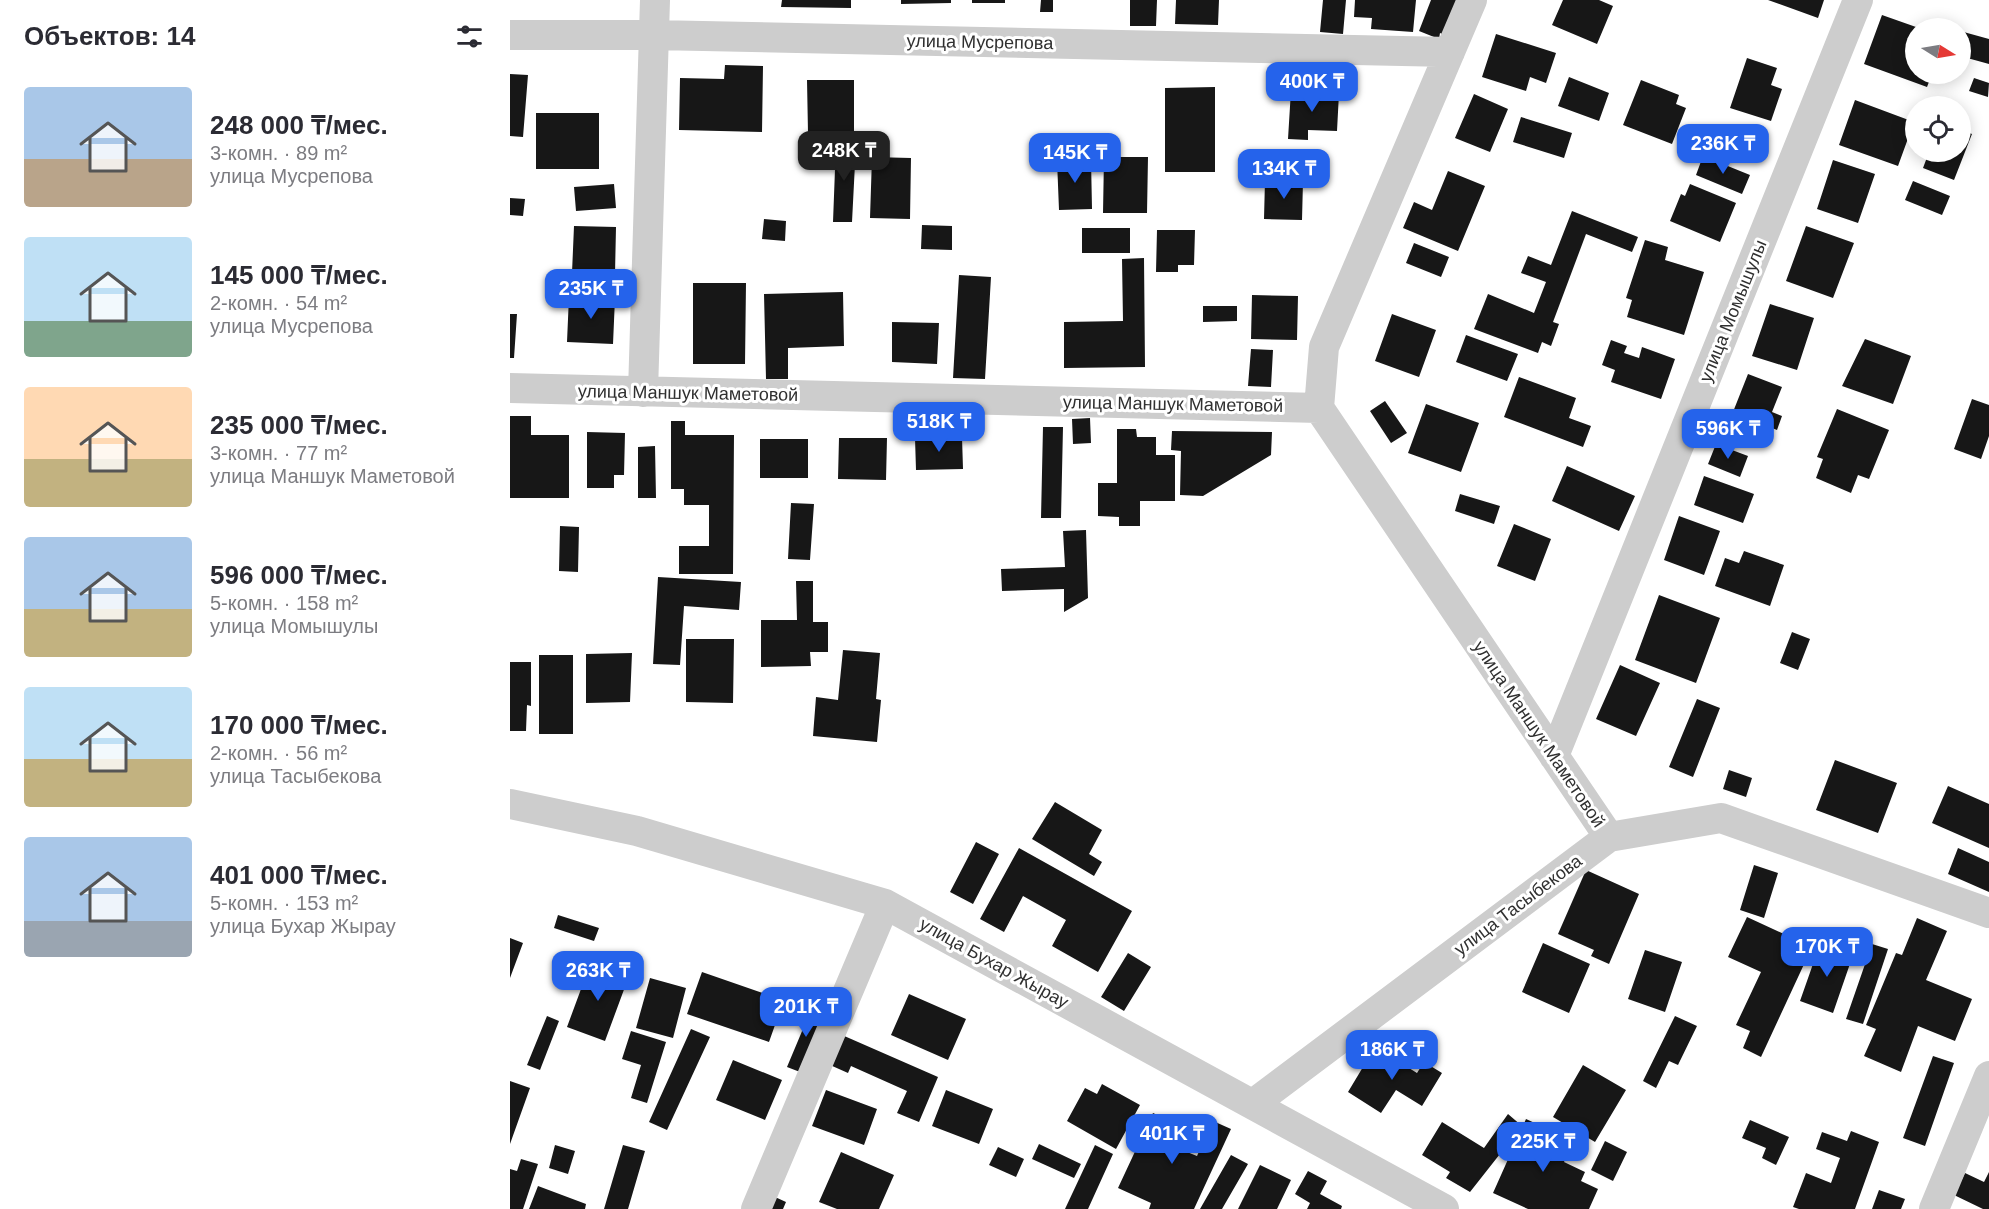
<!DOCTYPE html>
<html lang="ru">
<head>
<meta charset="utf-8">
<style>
  :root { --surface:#fff; --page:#f2f2f3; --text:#2b2b33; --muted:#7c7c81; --accent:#2563eb }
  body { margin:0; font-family:Arial,sans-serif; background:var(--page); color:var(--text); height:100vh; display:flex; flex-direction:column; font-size:22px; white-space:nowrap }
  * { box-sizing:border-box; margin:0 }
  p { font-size:20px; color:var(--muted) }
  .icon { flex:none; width:33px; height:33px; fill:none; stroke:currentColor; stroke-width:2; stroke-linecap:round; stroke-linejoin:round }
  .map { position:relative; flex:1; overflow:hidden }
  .panel { display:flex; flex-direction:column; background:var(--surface); width:510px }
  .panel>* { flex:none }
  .needle { width:39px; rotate:101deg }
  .controls { position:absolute; left:1395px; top:18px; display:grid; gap:12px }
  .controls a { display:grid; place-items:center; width:66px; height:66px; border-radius:50%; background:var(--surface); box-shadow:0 3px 15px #0003; font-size:30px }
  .price { position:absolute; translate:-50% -51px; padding:0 14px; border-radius:12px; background:var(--accent); color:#fff; font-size:20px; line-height:39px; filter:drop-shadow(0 2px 3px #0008) }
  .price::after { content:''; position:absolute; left:50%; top:36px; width:18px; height:14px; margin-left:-9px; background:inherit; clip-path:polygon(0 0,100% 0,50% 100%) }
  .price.active { background:#222; color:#fff }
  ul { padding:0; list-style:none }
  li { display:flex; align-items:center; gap:18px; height:150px; padding:0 24px }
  li span { display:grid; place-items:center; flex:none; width:168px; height:120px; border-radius:6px; color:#555 }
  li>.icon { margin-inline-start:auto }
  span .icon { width:72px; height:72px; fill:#fffc; stroke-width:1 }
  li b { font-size:26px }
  h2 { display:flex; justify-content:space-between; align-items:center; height:72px; padding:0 24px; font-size:26px }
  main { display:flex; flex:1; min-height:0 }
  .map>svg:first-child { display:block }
  .building { fill:#171717 }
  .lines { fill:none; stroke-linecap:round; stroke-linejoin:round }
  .street { stroke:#cdcdcd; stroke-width:30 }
  .labels { text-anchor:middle; stroke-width:6; stroke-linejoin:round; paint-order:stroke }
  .street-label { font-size:18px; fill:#303030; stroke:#fff }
</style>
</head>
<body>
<main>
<section class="panel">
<h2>Объектов: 14<svg class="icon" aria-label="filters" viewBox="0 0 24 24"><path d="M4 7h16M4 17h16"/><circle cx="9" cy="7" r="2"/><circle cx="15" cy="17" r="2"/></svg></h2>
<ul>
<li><span style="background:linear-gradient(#a9c7e8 60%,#b9a48a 0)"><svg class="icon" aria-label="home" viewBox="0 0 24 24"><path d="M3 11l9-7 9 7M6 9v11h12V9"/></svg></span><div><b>248 000 ₸/мес.</b><p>3-комн. · 89 m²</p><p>улица Мусрепова</p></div></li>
<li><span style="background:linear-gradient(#bfe0f5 70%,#7fa58c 0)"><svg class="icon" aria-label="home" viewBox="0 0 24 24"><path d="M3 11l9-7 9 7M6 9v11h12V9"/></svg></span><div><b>145 000 ₸/мес.</b><p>2-комн. · 54 m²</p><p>улица Мусрепова</p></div></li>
<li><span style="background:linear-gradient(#ffd9b3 60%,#c2b280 0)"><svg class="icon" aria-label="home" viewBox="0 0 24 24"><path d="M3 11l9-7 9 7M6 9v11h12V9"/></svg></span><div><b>235 000 ₸/мес.</b><p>3-комн. · 77 m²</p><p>улица Маншук Маметовой</p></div></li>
<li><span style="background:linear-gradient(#a9c7e8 60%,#c2b280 0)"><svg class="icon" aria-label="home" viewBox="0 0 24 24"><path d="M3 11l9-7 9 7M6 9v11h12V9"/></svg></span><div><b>596 000 ₸/мес.</b><p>5-комн. · 158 m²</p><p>улица Момышулы</p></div></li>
<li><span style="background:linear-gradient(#bfe0f5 60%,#c2b280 0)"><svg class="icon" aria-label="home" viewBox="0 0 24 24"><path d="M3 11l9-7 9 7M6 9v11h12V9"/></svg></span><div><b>170 000 ₸/мес.</b><p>2-комн. · 56 m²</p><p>улица Тасыбекова</p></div></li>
<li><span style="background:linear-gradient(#a9c7e8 70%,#9aa5b1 0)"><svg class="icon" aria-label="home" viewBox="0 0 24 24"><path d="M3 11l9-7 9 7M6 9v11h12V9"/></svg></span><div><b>401 000 ₸/мес.</b><p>5-комн. · 153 m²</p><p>улица Бухар Жырау</p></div></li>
</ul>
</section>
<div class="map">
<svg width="1479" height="1209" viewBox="0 0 1479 1209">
  <rect width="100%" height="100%" fill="#fff"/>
  <path class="building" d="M272,0H341V8L271,7Z
    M391,0H441V3L391,4Z
    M462,0H495V3H462Z
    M531,0H543V12H530Z
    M620,0H647L646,26H620Z
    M666,0H709L708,25L665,24Z
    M813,0H836L833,34L810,32Z
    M845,0H906L903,32L861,29L862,18L844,17Z
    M921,0H953L939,37L930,33L929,39L909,31Z
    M1053,0H1089L1103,6L1087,44L1042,25Z
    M1258,0H1314L1308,18Z
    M1372,15L1406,27V74H1422L1417,87L1354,64Z
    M1450,31L1479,39V64L1450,56Z
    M986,34L1046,53L1036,83L1020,77L1016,91L972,77Z
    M1237,58L1267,68L1261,85L1272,89L1261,121L1220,108Z
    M215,65L253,66L252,132L169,130L170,78L214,79Z
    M0,74L18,75L13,137L0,136Z
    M1059,77L1099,93L1089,121L1048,106Z
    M1464,78L1479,83L1478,97L1459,91Z
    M297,80H344V133H298Z
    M1131,80L1169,95L1166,104L1176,108L1162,144L1113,125Z
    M705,87V172H655V88Z
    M781,90L829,93L827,131L798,130V140L778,139Z
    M964,94L998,109L980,152L945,138Z
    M1345,100L1404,122L1388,166L1329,145Z
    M26,113H89V169H26Z
    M1011,117L1062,133L1054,158L1003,142Z
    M1450,129L1462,134L1444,180L1413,168L1419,152H1450Z
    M326,143L346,144L342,222H323Z
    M1193,156L1240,175L1232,194L1186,175Z
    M362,157L401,158L400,219L360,218Z
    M594,157H638L637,213H593Z
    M581,159L582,209L549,210L547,160Z
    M1323,160L1365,174L1348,223L1307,209Z
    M938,171L975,186L948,251L893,228L904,202L922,210Z
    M755,180L793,181L792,220L754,219Z
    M1403,181L1440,196L1432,215L1395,200Z
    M104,184L106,208L66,211L64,187Z
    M1180,184L1226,203L1210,242L1160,221L1171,194L1175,196Z
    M0,198L15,199L13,216L0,215Z
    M1062,211L1128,237L1122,252L1076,234L1043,322L1049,324L1041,346L1032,342L1028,353L964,329L978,294L1024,313L1036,282L1011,273L1018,256L1041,265Z
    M254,219L276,221L275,241L252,239Z
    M412,225L442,226V250L411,249Z
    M64,226L106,227L105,274L62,273Z
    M1296,226L1344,243L1323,298L1276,281Z
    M572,228H620V253H572Z
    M647,230H685L684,265H668V272H646Z
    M1135,240L1158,247L1155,260L1194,272L1174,335L1117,317L1122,300L1116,298Z
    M904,243L939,257L931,277L896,263Z
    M634,258L635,367L554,368V322L613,321L612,259Z
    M449,275L481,277L475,379L443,378Z
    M183,283H236L235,364H183Z
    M333,292L334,346L278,348V379H256L254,294Z
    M742,295L788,296L787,340L741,339Z
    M59,296L105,298L103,344L57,342Z
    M1260,304L1304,318L1287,370L1242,356Z
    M693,306H727V321L693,322Z
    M0,314H7L4,358H0Z
    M882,314L926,330L909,377L865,361Z
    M382,322L429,323L427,364L382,362Z
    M956,335L1008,354L997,381L946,362Z
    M1355,339L1401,356L1383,404L1332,386Z
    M1101,340L1117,346L1114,353L1129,358L1132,347L1165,359L1151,399L1101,382L1105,370L1092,365Z
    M741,349L763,350L761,387L738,386Z
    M1238,374L1272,387L1262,412L1272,416L1267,430L1223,412Z
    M1009,377L1066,398L1059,418L1081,426L1073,447L994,417Z
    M1462,399L1479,405V436L1471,459L1444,449Z
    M875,401L897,433L881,443L860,411Z
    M916,404L969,423L951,472L898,453Z
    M1327,409L1379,430L1359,479L1348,475L1341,493L1306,478L1313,459L1307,457Z
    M0,416H21V435H59V498H0Z
    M1203,417L1234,430L1227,446L1196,434Z
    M580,418L581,443L563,444L562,419Z
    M161,421H175V435H224L223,574H169V546H199V505H174V489H161Z
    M533,427H553L551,518H531Z
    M607,429H626L627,437H646V455H665V501H630V526H609V517L588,516V483H607Z
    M662,431L762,432L761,455L693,496L670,495L671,451L661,450Z
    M77,432L115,433L114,475H104V488H77Z
    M452,437L453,469L406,470L405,438Z
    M329,438H377L376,480L328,479Z
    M250,439H298V478H250Z
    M1206,444L1238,456L1230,477L1198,464Z
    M145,446L146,498H128V447Z
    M1057,466L1125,496L1109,531L1042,501Z
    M1194,476L1244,494L1233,523L1184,505Z
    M950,494L990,506L984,524L945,511Z
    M281,503L304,504L300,560L278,559Z
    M1169,516L1210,531L1194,575L1154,560Z
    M1004,524L1041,539L1025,581L987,566Z
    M50,526L69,527L68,572L49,571Z
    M576,530L578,598L554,612V589L492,591L491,569L555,567L553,531Z
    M1234,551L1274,565L1260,606L1205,586L1215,558L1229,563Z
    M148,577L231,582L229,610L174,606L170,665L143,664Z
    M286,581H303V622H318V652H300L301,666L251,667V620H287Z
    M1149,595L1210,618L1186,683L1125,660Z
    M1282,632L1300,639L1288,670L1270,663Z
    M176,639H224L223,703L176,702Z
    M333,650L370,653L366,699L371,700L367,742L303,736L306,697L328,700Z
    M122,653L120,702L76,703V654Z
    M29,655H63V734H29Z
    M0,662H21V706L17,705L16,731H0Z
    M1110,665L1150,683L1126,736L1086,719Z
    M1187,699L1210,708L1183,777L1159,767Z
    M1325,760L1387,783L1368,833L1306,810Z
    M1219,770L1242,778L1236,797L1213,789Z
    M1438,786L1479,804V848L1422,823Z
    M545,802L592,830L579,854L592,862L584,876L522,839Z
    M466,842L489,854L463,904L440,892Z
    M509,848L622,911L588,972L542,946L556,920L513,896L494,932L470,919Z
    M1448,848L1479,862V892L1438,874Z
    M1244,865L1268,873L1254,918L1230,910Z
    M1076,870L1129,894L1099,964L1081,956L1084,950L1048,934Z
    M48,915L89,928L84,941L44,928Z
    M1237,917L1302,947L1251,1057L1233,1048L1240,1031L1226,1025L1251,972L1218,957Z
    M1407,918L1437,931L1416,980L1462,999L1445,1041L1408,1026L1391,1072L1354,1056L1366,1029L1356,1025L1386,953L1392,955Z
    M0,938L13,943L0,978Z
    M1033,943L1080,964L1059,1013L1012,992Z
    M1310,944L1343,955L1323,1013L1290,1001Z
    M1362,944L1378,949L1353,1024L1336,1019Z
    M1135,950L1172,962L1155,1012L1118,999Z
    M618,953L641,967L614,1011L591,997Z
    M81,962L119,976L95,1041L57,1027Z
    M192,972L258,995L260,989L276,994L259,1042L177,1014Z
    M140,978L176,988L163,1038L126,1028Z
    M399,994L456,1019L438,1060L381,1035Z
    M303,1005L316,1010L290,1072L277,1067Z
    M37,1016L49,1021L30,1070L17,1065Z
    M1165,1016L1187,1026L1168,1065L1159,1061L1146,1088L1133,1081Z
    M181,1029L200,1037L157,1130L139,1122Z
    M121,1031L156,1042L137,1103L121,1098L131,1065L112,1059Z
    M332,1035L428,1077L409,1122L387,1113L397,1091L341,1066L338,1073L320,1065Z
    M865,1047L907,1073L914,1062L932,1073L912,1106L886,1090L871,1113L838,1092Z
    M1423,1056L1444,1063L1415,1146L1393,1138Z
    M223,1060L272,1080L255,1120L206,1100Z
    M1073,1065L1116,1090L1085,1142L1043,1117Z
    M0,1081L20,1088L0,1144Z
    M592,1084L630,1105L606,1149L557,1121L575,1088L587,1094Z
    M316,1090L367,1109L354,1145L302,1126Z
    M436,1090L483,1109L469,1144L422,1126Z
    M643,1113L681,1131L672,1150L687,1156L703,1121L721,1129L684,1209H639L641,1203L608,1188Z
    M998,1114L1012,1126L960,1192L936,1178L940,1172L912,1155L932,1122L974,1148Z
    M1016,1119L1064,1141L1054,1162L1075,1172L1071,1181L1088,1189L1079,1209H1018L983,1193Z
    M1240,1120L1279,1137L1266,1165L1252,1158L1256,1148L1232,1138Z
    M1341,1131L1369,1142L1345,1209H1289L1283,1207L1296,1173L1321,1183L1330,1158L1306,1149L1312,1132L1337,1141Z
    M1095,1141L1117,1152L1103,1181L1081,1170Z
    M529,1144L571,1164L564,1178L522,1159Z
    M45,1145L65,1151L58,1174L39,1168Z
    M113,1145L135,1151L118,1209H94Z
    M585,1145L603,1154L578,1209H555Z
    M488,1147L514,1159L506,1177L479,1165Z
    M331,1152L384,1175L369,1209H327L309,1202Z
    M721,1155L738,1164L712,1209H690Z
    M11,1159L28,1164L13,1209H0V1169L7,1171Z
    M750,1165L781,1180L767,1209H728Z
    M798,1171L817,1181L810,1194L832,1206L831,1209H797L800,1203L785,1194Z
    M1479,1172V1209H1473L1444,1195L1455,1173L1474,1182Z
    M28,1186L76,1204L75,1209H19Z
    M1369,1190L1395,1199L1391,1209H1362Z
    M265,1197L276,1202L273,1209H260Z"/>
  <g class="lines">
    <path class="street" d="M0,35H144L940,52
      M0,388L809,408
      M133,392L145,0
      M809,408L1099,837
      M809,408L814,347L962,0
      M1044,756L1348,0
      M0,804L127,831L375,904L934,1209
      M743,1104L1099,837L1211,818L1479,913
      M246,1209L375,904
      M1424,1209L1479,1076"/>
  </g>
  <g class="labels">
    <g class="street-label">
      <text transform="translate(470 42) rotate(1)" y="6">улица Мусрепова</text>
      <text transform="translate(1223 311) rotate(-68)" y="6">улица Момышулы</text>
      <text transform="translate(178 393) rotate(1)" y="6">улица Маншук Маметовой</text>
      <text transform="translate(663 404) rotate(1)" y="6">улица Маншук Маметовой</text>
      <text transform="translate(1029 734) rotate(56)" y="6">улица Маншук Маметовой</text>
      <text transform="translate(1008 905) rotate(-37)" y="6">улица Тасыбекова</text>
      <text transform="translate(484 963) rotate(29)" y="6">улица Бухар Жырау</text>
    </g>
  </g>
</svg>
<div class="controls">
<a><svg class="needle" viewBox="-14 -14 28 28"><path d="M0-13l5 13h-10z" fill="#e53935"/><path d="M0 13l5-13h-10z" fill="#7c7c81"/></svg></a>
<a><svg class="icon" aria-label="locate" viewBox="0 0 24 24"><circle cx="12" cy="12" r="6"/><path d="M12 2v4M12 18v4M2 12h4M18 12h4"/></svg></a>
</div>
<b class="price" style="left:802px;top:113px">400K ₸</b>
<b class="price" style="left:1213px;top:175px">236K ₸</b>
<b class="price active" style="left:334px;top:182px">248K ₸</b>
<b class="price" style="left:565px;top:184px">145K ₸</b>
<b class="price" style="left:774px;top:200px">134K ₸</b>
<b class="price" style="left:81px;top:320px">235K ₸</b>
<b class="price" style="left:429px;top:453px">518K ₸</b>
<b class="price" style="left:1218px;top:460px">596K ₸</b>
<b class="price" style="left:1317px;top:978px">170K ₸</b>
<b class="price" style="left:88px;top:1002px">263K ₸</b>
<b class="price" style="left:296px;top:1038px">201K ₸</b>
<b class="price" style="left:882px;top:1081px">186K ₸</b>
<b class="price" style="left:662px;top:1165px">401K ₸</b>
<b class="price" style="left:1033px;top:1173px">225K ₸</b>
</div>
</main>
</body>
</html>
